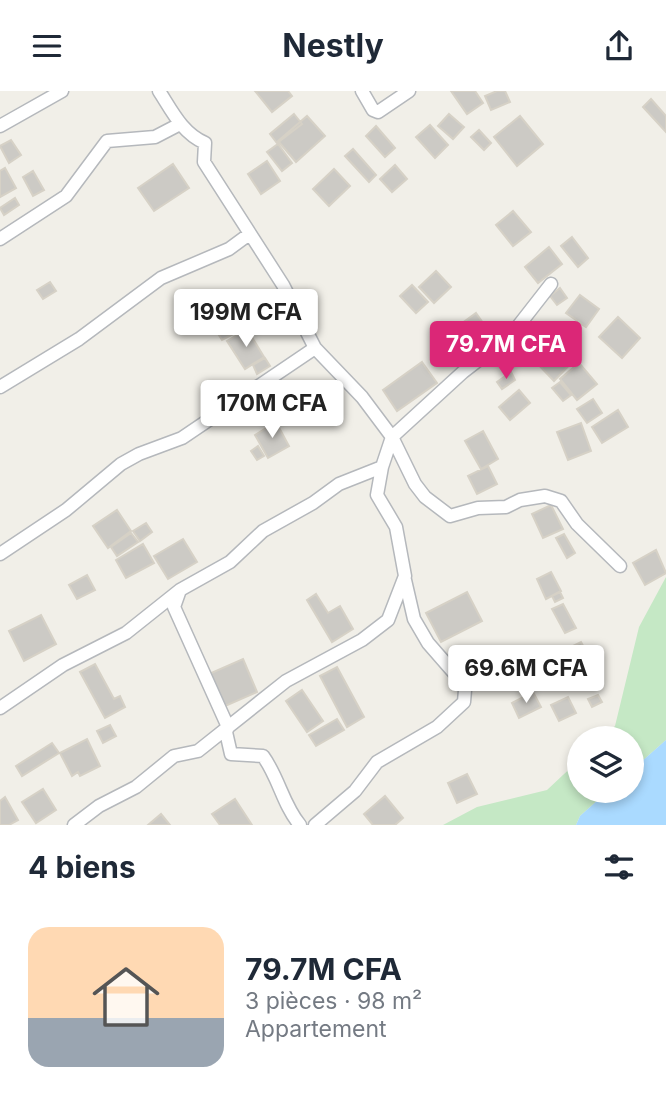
<!DOCTYPE html>
<html lang="fr">
<head>
<meta charset="utf-8">
<style>
  :root { --surface:#fff; --page:#f2f2f3; --text:#1f2937; --muted:#747a83; --line:#e0e1e3; --accent:#db2777 }
  body { margin:0; font-family:Inter,sans-serif; background:var(--page); color:var(--text); height:100vh; display:flex; flex-direction:column; font-size:26px; white-space:nowrap }
  * { box-sizing:border-box; margin:0 }
  p { font-size:23px; color:var(--muted) }
  .icon { flex:none; width:38px; height:38px; fill:none; stroke:currentColor; stroke-width:2; stroke-linecap:round; stroke-linejoin:round }
  .map { position:relative; height:734px; overflow:hidden }
  .details { display:flex; flex-direction:column; background:var(--surface); flex:1 }
  .details>* { flex:none }
  .fabs { position:absolute; left:567px; top:635px; display:grid; gap:14px }
  .fabs a { display:grid; place-items:center; width:77px; height:77px; border-radius:50%; background:var(--surface); box-shadow:0 4px 10px #0003; font-size:35px }
  .price { position:absolute; translate:-50% -60px; padding:0 16px; border-radius:7px; background:#fff; color:#222; font-size:23px; line-height:46px; filter:drop-shadow(0 2px 4px #0008) }
  .price::after { content:''; position:absolute; left:50%; top:42px; width:21px; height:16px; margin-left:-10px; background:inherit; clip-path:polygon(0 0,100% 0,50% 100%) }
  .price.current { background:var(--accent); color:#fff }
  ul { padding:0; list-style:none }
  li { display:flex; align-items:center; gap:21px; height:175px; padding:0 28px }
  li+li { border-top:2px solid var(--line) }
  li span { display:grid; place-items:center; flex:none; width:196px; height:140px; border-radius:21px; color:#555 }
  li>.icon { margin-inline-start:auto }
  span .icon { width:84px; height:84px; fill:#fffc; stroke-width:1 }
  li b { font-size:30px }
  h2 { display:flex; justify-content:space-between; align-items:center; height:84px; padding:0 28px; font-size:30px }
  header { display:flex; justify-content:space-between; align-items:center; height:91px; padding:0 28px; background:var(--surface); font-size:32px; font-weight:700 }
  .map>svg:first-child { display:block }
  .green { fill:#c5e8c5 }
  .water { fill:#aadaff }
  .building { fill:#cccac5; stroke:#d6d1c6; stroke-width:2 }
  .lines { fill:none; stroke-linecap:round; stroke-linejoin:round }
  .minor-casing { stroke:#b5b8bc; stroke-width:15 }
  .minor { stroke:#fff; stroke-width:12 }
</style>
</head>
<body>
<header><svg class="icon" aria-label="menu" viewBox="0 0 24 24"><path d="M4 6h16M4 12h16M4 18h16"/></svg>Nestly<svg class="icon" aria-label="share" viewBox="0 0 24 24"><path d="M12 15V3M7 8l5-5 5 5M5 13v7h14v-7"/></svg></header>
<div class="map">
<svg width="666" height="734" viewBox="0 0 666 734">
  <rect width="100%" height="100%" fill="#f1efe8"/>
  <path class="green" d="M666,486V649L632,679V648L602,647L615,635L639,536Z
    M579,669V700H608L580,725L576,734H443L477,716L547,699Z"/>
  <path class="water" d="M666,649V734H576L580,725L608,700H632V679Z"/>
  <path class="building" d="M255,0H288L292,5L272,21Z
    M451,0H475L483,12L467,23Z
    M497,0H505L510,11L491,19L485,5Z
    M651,8L666,25V41L643,16Z
    M294,23L302,33L277,52L270,43Z
    M449,23L464,36L453,48L438,35Z
    M307,25L325,45L296,71L278,50Z
    M520,25L543,53L517,75L494,46Z
    M430,34L448,54L435,67L416,46Z
    M376,35L395,57L385,66L366,45Z
    M479,39L491,52L484,59L471,46Z
    M11,49L21,64L9,72L0,55Z
    M278,53L292,72L282,80L267,61Z
    M353,58L376,84L369,91L345,65Z
    M267,70L280,90L261,103L248,83Z
    M173,73L189,97L154,120L138,97Z
    M395,74L407,88L392,101L380,88Z
    M5,77L16,97L0,106V80Z
    M334,78L350,95L329,115L313,98Z
    M33,80L44,99L33,105L23,86Z
    M15,107L19,114L4,124L0,117Z
    M513,120L531,141L513,155L496,134Z
    M572,146L588,167L578,176L561,155Z
    M549,156L562,173L538,192L525,176Z
    M436,180L451,196L434,212L419,196Z
    M50,191L56,200L43,208L37,199Z
    M412,194L428,211L416,222L400,205Z
    M560,197L567,207L557,214L550,205Z
    M580,204L599,218L586,236L566,222Z
    M245,222L253,233L222,249L217,241Z
    M476,222L493,246L480,256L477,252L460,264L446,244Z
    M618,226L640,247L622,267L599,246Z
    M247,238L264,266L245,278L227,250Z
    M556,243L578,265L554,290L532,267Z
    M265,267L270,275L257,283L253,274Z
    M422,271L437,292L397,320L383,299Z
    M579,272L597,293L577,309L560,288Z
    M511,281L515,289L502,298L497,291Z
    M560,291L571,304L563,310L552,297Z
    M519,299L530,312L510,329L499,316Z
    M593,308L602,322L587,332L577,318Z
    M618,319L628,336L602,352L592,336Z
    M276,331L289,355L268,367L255,344Z
    M581,332L591,360L568,369L557,341Z
    M483,340L498,368L481,378L465,350Z
    M258,355L264,365L257,369L251,360Z
    M488,375L497,393L477,403L468,385Z
    M551,414L563,438L543,447L532,423Z
    M117,419L131,440L108,457L93,435Z
    M146,432L152,441L140,450L133,440Z
    M131,442L138,451L117,465L111,456Z
    M564,443L575,462L567,467L556,447Z
    M183,448L197,471L168,488L154,465Z
    M143,453L154,472L126,487L116,469Z
    M656,459L666,482L645,494L633,472Z
    M551,481L561,500L546,508L537,488Z
    M87,484L95,499L77,508L69,494Z
    M467,501L482,530L441,551L426,522Z
    M560,501L563,507L555,511L552,505Z
    M316,503L328,522L340,515L353,538L332,551L307,509Z
    M563,513L576,537L565,542L552,518Z
    M41,524L56,553L24,570L9,540Z
    M581,551L589,566L581,571L573,555Z
    M243,568L257,601L223,616L209,583Z
    M95,573L114,608L120,605L125,616L105,627L80,581Z
    M337,576L364,626L347,636L320,585Z
    M302,599L323,630L307,641L286,610Z
    M533,601L541,616L519,627L512,612Z
    M598,604L602,611L592,616L588,608Z
    M568,606L576,622L559,630L551,614Z
    M337,628L344,639L316,655L309,644Z
    M110,634L116,645L103,652L97,640Z
    M87,648L100,675L80,685L78,681L72,685L60,662Z
    M52,652L59,662L22,685L16,675Z
    M467,683L477,703L457,712L448,692Z
    M43,698L56,719L36,732L22,711Z
    M385,705L403,727L395,734H373L364,723Z
    M5,706L18,729L9,734H0V710Z
    M235,708L252,734H220L212,723Z
    M161,723L170,734H148Z"/>
  <g class="lines">
    <g class="minor-casing">
      <path id="minor" d="M159,0C172,20 182,42 205,52L204,71L283,194L315,257L362,306L392,346L415,393L425,406L450,425L478,417L506,416L520,409L545,405L561,410L577,433L620,475
        M362,0L373,19L378,21L409,0
        M0,35L62,0
        M0,148L66,105L107,50L155,46L180,33
        M0,296L79,248L161,187L229,158L248,144
        M0,463L66,419L121,373L139,363L182,347L315,257
        M180,499L174,516L228,636L226,641L231,663L263,665C279,687 283,714 300,734
        M0,617L63,574L126,542L180,499L230,471L263,440L313,412L339,393L382,376L392,346L463,281L512,243L551,193
        M74,734L99,715L136,696L174,665L198,660L286,590L362,549L388,529L405,485L396,436L377,404L382,376
        M315,734L355,700L377,671L437,636L464,611L465,599L462,591L428,552L414,528L405,489"/>
    </g>
    <use href="#minor" class="minor"/>
  </g>
</svg>
<div class="fabs">
<a><svg class="icon" aria-label="layers" viewBox="0 0 24 24"><path d="M12 4l9 5-9 5-9-5zM3 14l9 5 9-5"/></svg></a>
</div>
<b class="price" style="left:246px;top:258px">199M CFA</b>
<b class="price current" style="left:506px;top:290px">79.7M CFA</b>
<b class="price" style="left:272px;top:349px">170M CFA</b>
<b class="price" style="left:526px;top:614px">69.6M CFA</b>
</div>
<section class="details">
<h2>4 biens<svg class="icon" aria-label="filters" viewBox="0 0 24 24"><path d="M4 7h16M4 17h16"/><circle cx="9" cy="7" r="2"/><circle cx="15" cy="17" r="2"/></svg></h2>
<ul>
<li><span style="background:linear-gradient(#ffd9b3 65%,#9aa5b1 0)"><svg class="icon" aria-label="home" viewBox="0 0 24 24"><path d="M3 11l9-7 9 7M6 9v11h12V9"/></svg></span><div><b>79.7M CFA</b><p>3 pièces · 98 m²</p><p>Appartement</p></div></li>
</ul>
</section>
</body>
</html>
